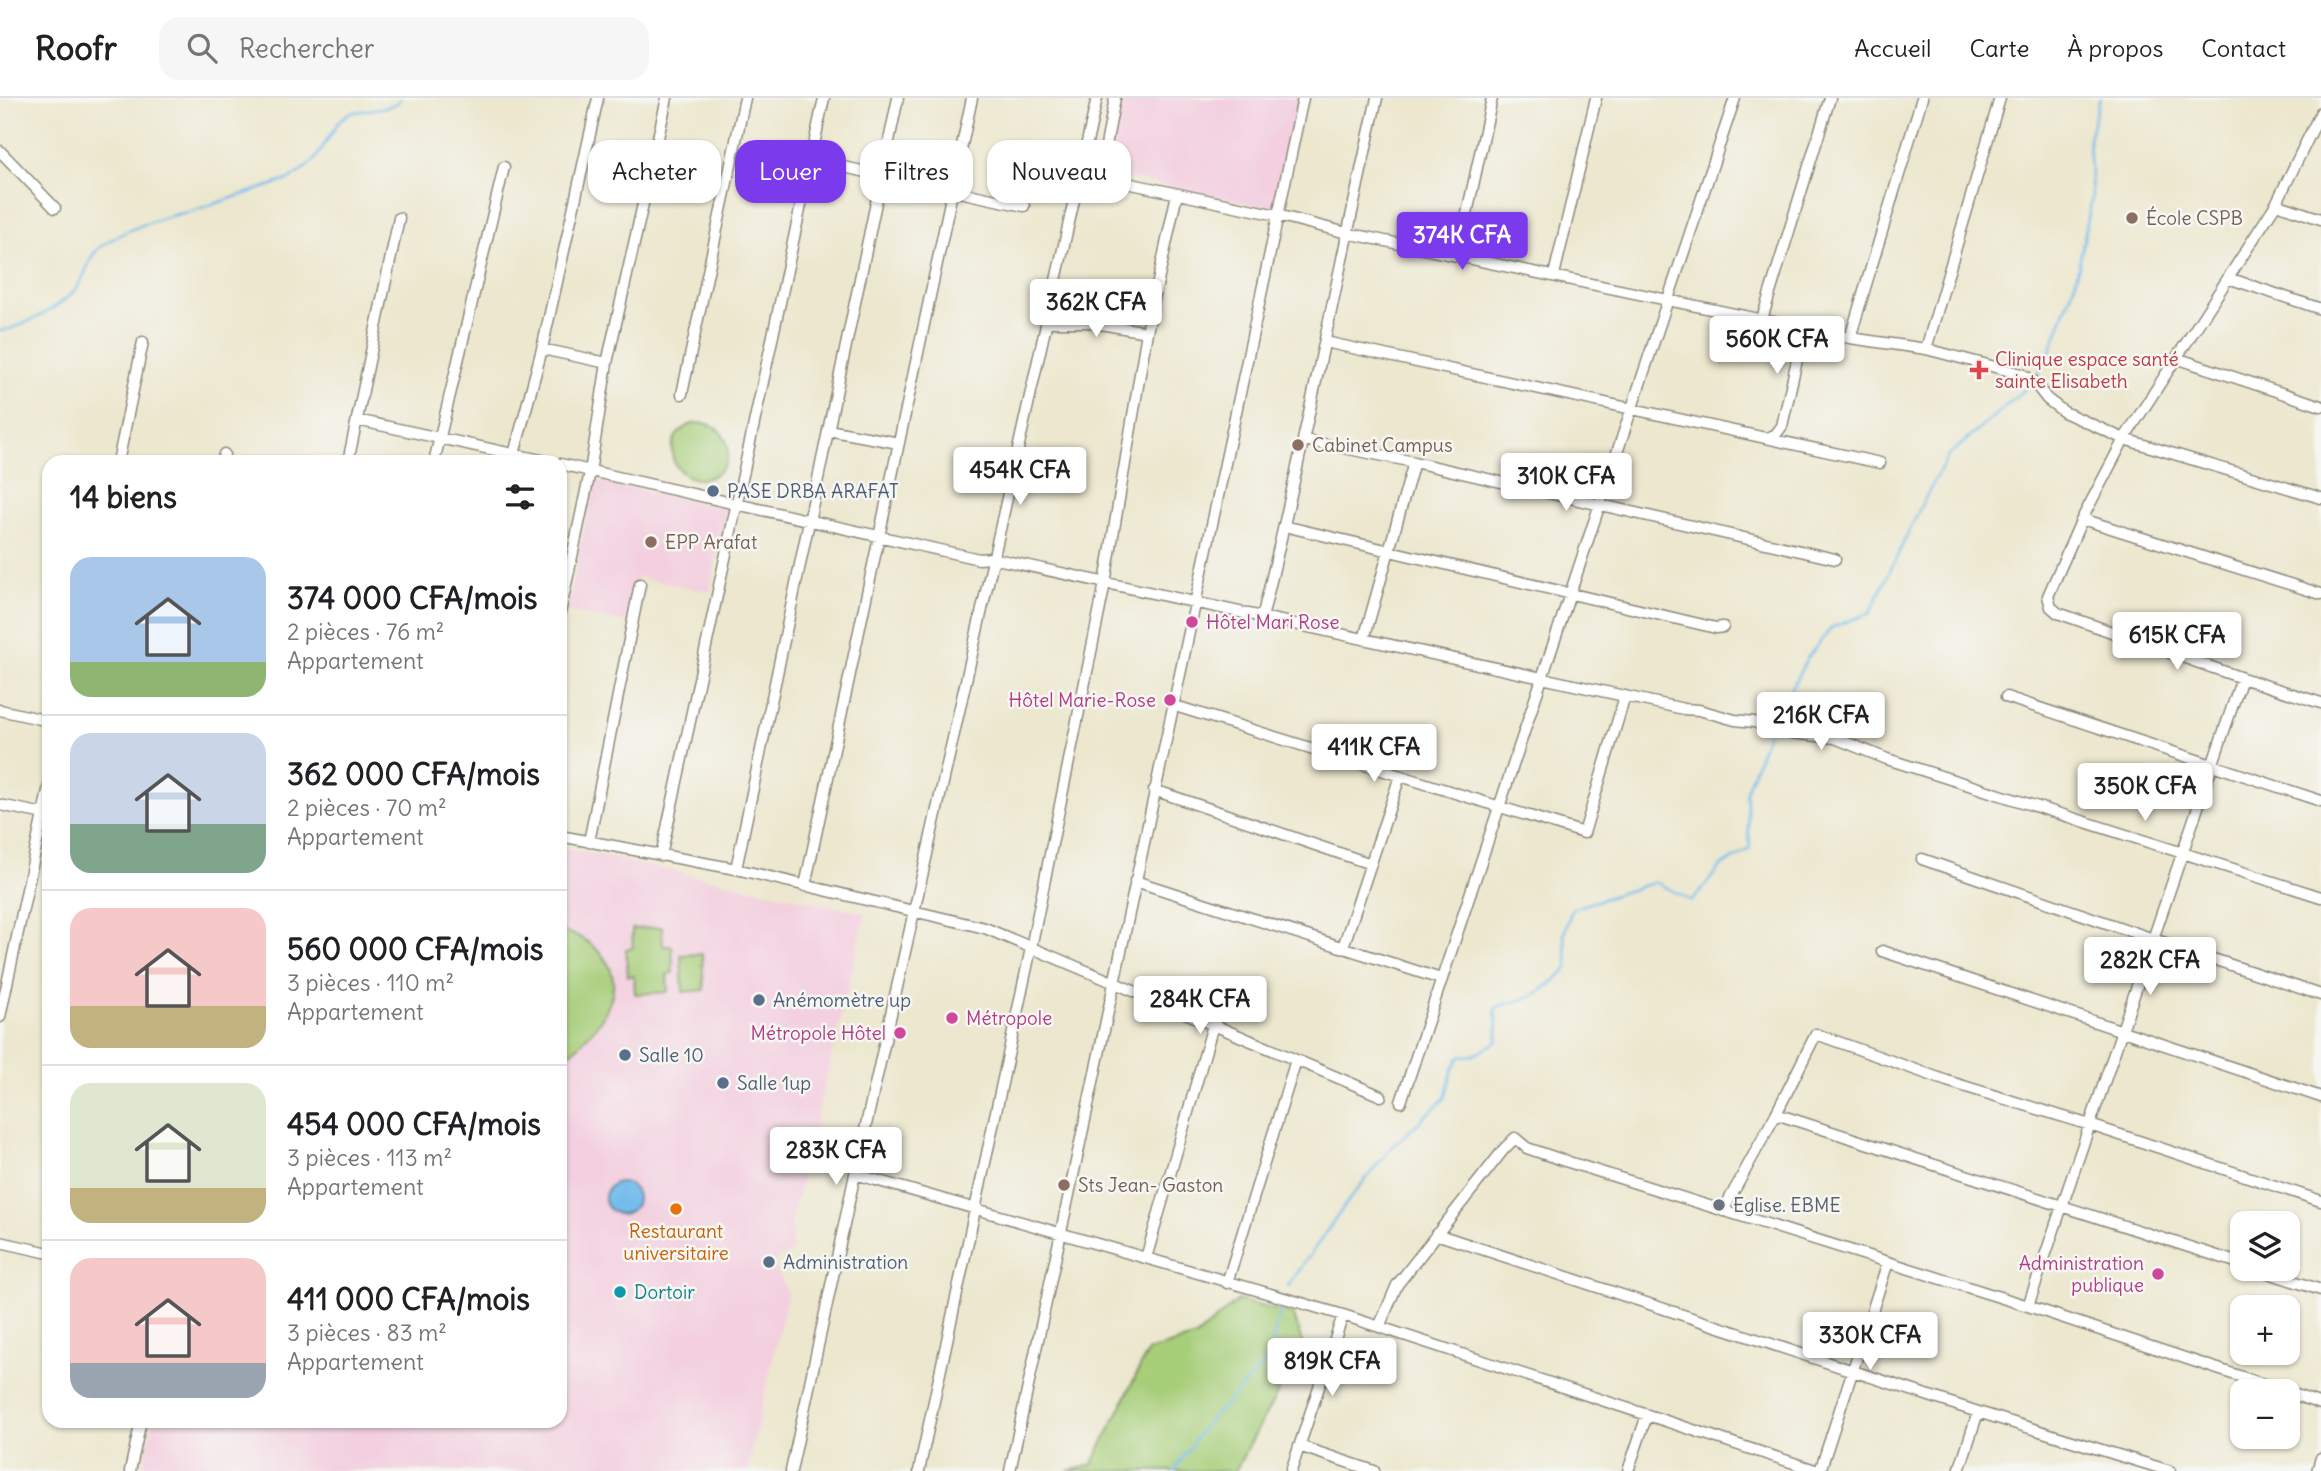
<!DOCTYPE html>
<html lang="fr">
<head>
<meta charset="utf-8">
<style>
  :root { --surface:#fff; --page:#f6f6f6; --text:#202124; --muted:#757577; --line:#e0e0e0; --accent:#7c3aed }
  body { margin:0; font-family:Delius,sans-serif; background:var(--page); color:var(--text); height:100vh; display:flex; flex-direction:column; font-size:26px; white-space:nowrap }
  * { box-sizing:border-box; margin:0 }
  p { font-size:23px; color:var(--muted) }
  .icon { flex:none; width:38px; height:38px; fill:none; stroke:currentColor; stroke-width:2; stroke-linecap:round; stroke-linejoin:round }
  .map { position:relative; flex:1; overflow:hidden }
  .details { position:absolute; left:42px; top:357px; width:525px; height:973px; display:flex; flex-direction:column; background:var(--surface); border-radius:21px; box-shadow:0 2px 5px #0004 }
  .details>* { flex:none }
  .top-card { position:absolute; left:588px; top:42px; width:665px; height:63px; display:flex; gap:14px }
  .controls { position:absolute; left:2230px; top:1113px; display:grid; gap:14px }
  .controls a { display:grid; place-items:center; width:70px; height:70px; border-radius:14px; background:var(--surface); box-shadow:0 2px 5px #0004; font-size:35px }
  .price { position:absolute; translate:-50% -60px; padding:0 16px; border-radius:7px; background:#fff; color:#222; font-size:23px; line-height:46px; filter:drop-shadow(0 2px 4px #0008) }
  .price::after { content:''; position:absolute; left:50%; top:42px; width:21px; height:16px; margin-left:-10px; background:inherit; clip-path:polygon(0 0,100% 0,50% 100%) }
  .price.current { background:var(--accent); color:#fff }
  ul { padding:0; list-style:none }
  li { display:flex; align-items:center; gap:21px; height:175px; padding:0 28px }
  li+li { border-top:2px solid var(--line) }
  li span { display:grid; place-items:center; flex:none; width:196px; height:140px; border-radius:21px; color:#555 }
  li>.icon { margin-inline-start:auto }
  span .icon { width:84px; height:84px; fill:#fffc; stroke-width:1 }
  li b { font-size:30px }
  h2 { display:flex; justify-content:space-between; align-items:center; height:84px; padding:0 28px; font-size:30px }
  .chip { padding:0 24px; border-radius:21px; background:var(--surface); box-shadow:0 2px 5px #0004; font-size:24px; line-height:63px }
  .chip.current { background:var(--accent); color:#fff }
  header { display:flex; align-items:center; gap:42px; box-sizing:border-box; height:98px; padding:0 35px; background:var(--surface); border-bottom:2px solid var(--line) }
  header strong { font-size:33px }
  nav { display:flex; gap:38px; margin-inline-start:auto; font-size:24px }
  .search { width:490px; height:63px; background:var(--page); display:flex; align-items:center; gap:18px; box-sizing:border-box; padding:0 24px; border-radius:21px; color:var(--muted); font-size:26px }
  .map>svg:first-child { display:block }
  .built { fill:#f3cfdf }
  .green { fill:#a7ce79; stroke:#697c52; stroke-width:2 }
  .water { fill:#72bceb; stroke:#4e748b; stroke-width:2 }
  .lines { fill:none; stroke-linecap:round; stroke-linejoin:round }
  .stream { stroke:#72bceb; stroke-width:2.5 }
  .minor-casing { stroke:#8c897c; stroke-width:13 }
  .minor { stroke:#fff; stroke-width:10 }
  .education-dot { fill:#8d6e63; stroke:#f6f6f2; stroke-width:2.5 }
  .health-dot { fill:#e0444e; stroke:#f6f6f2; stroke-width:2.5 }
  .service-dot { fill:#5c6f8a; stroke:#f6f6f2; stroke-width:2.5 }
  .hotel-dot { fill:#d1479c; stroke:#f6f6f2; stroke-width:2.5 }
  .worship-dot { fill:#6b7280; stroke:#f6f6f2; stroke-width:2.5 }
  .food-dot { fill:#e8710a; stroke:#f6f6f2; stroke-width:2.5 }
  .culture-dot { fill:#0f9aa8; stroke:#f6f6f2; stroke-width:2.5 }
  .labels { text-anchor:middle; stroke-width:5; stroke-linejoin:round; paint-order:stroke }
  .education-label { font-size:19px; fill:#785e54; stroke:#f6f6f2; text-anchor:start }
  .health-label { font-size:19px; fill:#be3a42; stroke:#f6f6f2; text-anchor:start }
  .service-label { font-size:19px; fill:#4e5e75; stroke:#f6f6f2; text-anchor:start }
  .hotel-label { font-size:19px; fill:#b23c85; stroke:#f6f6f2; text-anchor:end }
  .worship-label { font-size:19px; fill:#5b616d; stroke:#f6f6f2; text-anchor:start }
  .food-label { font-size:19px; fill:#c56008; stroke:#f6f6f2 }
  .culture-label { font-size:19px; fill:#0d838f; stroke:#f6f6f2; text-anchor:start }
</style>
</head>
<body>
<header>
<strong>Roofr</strong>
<div class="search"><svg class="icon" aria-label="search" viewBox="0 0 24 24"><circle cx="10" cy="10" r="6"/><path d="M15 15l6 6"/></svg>Rechercher</div>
<nav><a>Accueil</a><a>Carte</a><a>À propos</a><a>Contact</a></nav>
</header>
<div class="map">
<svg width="2321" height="1373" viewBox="0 0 2321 1373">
  <rect width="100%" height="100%" fill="#f6f6f2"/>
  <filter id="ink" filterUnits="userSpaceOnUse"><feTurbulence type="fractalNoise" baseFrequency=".0143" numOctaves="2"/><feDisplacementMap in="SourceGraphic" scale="14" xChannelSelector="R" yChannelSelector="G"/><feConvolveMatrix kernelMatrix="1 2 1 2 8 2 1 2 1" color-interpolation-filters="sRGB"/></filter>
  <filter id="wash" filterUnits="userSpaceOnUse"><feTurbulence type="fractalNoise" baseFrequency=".00686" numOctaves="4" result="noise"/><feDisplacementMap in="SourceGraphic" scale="28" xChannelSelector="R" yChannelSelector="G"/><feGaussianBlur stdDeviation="1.57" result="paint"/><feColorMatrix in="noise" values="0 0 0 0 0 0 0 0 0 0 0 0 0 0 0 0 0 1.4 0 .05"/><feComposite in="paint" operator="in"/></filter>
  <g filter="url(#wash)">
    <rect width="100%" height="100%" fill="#ece7ce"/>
    <path class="built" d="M1118,0H1299L1276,111L1103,75Z
      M594,382L727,410L710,494L637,479L626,525L567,513Z
      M560,749L866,815L794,1112L791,1126L793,1153L772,1165L788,1193L747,1373H142L153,1323H560Z"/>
    <path class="green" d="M672 353a28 28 0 1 1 56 0a28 28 0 1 1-56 0Z
      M662,829L663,848H672L673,875L667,876L668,894L635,896L634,878H628L626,851L633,850L632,831Z
      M560,834C574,835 583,840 594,849C634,884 604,924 573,953L560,954Z
      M702,856L704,892L683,894L681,857Z
      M1238,1202L1294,1217L1303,1248L1235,1373H1068L1092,1367L1148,1253L1196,1239Z"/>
    <path class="water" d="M605 1100a16 16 0 1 1 32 0a16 16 0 1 1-32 0Z"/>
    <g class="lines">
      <path class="stream" d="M0,233C24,229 70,205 81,183C88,171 88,160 99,150C120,133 163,118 189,114L291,81L314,63L340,22L349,15L387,9L397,5L401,0
        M2036,280L2051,251L2076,182L2092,99L2089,40L2100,0
        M1772,626L1808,559L1832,529L1870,515L1922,406L1948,358L2032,285
        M1288,1188L1351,1099L1392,1049L1445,1000L1453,970L1460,959L1474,957L1497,944C1500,932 1496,924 1495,911C1507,902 1520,905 1532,898C1546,891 1558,880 1568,870L1564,836L1572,811L1655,784L1692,803L1721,768L1750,751L1746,693L1769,632
        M1174,1373L1203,1329L1264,1266L1269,1257L1282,1206"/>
    </g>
  </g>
  <g filter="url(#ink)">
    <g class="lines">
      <g class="minor-casing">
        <path id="minor" d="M2321,14L2276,106L2124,341L2082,421L2048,498L2051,509L2058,515L2242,580L2321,605
          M0,53L55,110
          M811,62L1024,108
          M1066,72L1277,117L1347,135L1850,240L1926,251L2022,276L2033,283L2047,301L2064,314L2124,341L2321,400
          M1100,79L1115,0
          M2276,106L2321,121
          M1458,157L1492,0
          M1554,177L1596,0
          M2228,180L2321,211
          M1762,221L1830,0
          M1046,224H1089L1147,234
          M1850,240L1922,0
          M1325,244L1880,365
          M542,251L607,265
          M1926,251L2000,0
          M2176,260L2321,308
          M682,296L745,0
          M357,322L550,364
          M828,332L899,345
          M1768,340L1776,336L1782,328L1804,231
          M1304,342L1414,364L1835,461
          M118,364L143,244
          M222,364L224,356
          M348,364L399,120
          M434,364L504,69
          M512,364L542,251L598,0
          M560,366L979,461L992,460L1684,611L1699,612L1735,622L1754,624L1782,634L1835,640L1887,661L2321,799
          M2082,421L2321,496
          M1284,428L1716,530L1723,529
          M560,515L590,374L607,265L667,0
          M1262,520C1305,347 1338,173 1377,0
          M1364,541L1414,364
          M2006,599L2321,703
          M1172,607L1584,735L1625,598
          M0,612L49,623
          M1154,692L1371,766
          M0,707L49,717
          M560,738L736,771L985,830L1381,998
          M589,744L640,486
          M661,758L824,0
          M1922,761L2153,841L2321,897
          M736,771L898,0
          M1135,783L1441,881
          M805,788L972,0
          M1343,849L1400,678
          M1882,853L2321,999
          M0,919L49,688
          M1401,1004L1735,0
          M1776,1016L2242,1166
          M855,1076L1343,1217L1818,1373
          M1723,1113L1776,1016L1816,936L1947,983L2090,1027L2321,1103
          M1436,1136L1978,1314L2170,1373
          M0,1144L49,1155
          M1146,1160L1213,927
          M2256,1171L2321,1192
          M1227,1185L1296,962
          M2028,1208L2242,580
          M1379,1229L1397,1187L1504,1051L1515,1040L1527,1050L1562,1062L2028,1208L2284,1293
          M2287,1294L2321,1306
          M1299,1348L1374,1373
          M130,1373L141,1323
          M791,1373L855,1076L1097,0
          M919,1373L1031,850L1105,485L1147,234L1177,96
          M1010,1373L1303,0
          M1291,1373L1343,1217
          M1628,1373L1647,1317
          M1820,1373L1888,1164
          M1959,1373L1978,1314
          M2317,1373L2321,1360"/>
      </g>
      <use href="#minor" class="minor"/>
    </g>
  </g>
  <g class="education-dot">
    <circle cx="2132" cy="120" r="7"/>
    <circle cx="1298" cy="347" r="7"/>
    <circle cx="651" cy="444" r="7"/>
    <circle cx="1064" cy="1087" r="7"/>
  </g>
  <path class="health-dot" d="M1975.5 261.5h7v7h7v7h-7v7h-7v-7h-7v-7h7z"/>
  <g class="service-dot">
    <circle cx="713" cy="393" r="7"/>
    <circle cx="759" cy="902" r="7"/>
    <circle cx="625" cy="957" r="7"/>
    <circle cx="723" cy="985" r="7"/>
    <circle cx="769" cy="1164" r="7"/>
  </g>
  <g class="hotel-dot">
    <circle cx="1192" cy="524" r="7"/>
    <circle cx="1170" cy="602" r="7"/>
    <circle cx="952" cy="920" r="7"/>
    <circle cx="900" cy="935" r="7"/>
    <circle cx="2158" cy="1176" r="7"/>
  </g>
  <circle class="worship-dot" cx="1719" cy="1107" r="7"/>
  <circle class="food-dot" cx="676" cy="1111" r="7"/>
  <circle class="culture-dot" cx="620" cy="1194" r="7"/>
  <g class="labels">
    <g class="education-label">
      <text x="2146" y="127">École CSPB</text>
      <text x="1312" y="354">Cabinet Campus</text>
      <text x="665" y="451">EPP Arafat</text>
      <text x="1078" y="1094">Sts Jean- Gaston</text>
    </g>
    <g class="health-label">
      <text x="1995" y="268">Clinique espace santé<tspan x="1995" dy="22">sainte Elisabeth</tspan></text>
    </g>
    <g class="service-label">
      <text x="727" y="400">PASE DRBA ARAFAT</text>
      <text x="773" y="909">Anémomètre up</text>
      <text x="639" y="964">Salle 10</text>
      <text x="737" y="992">Salle 1up</text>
      <text x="783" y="1171">Administration</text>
    </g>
    <g class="hotel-label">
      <text x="1206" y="531" text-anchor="start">Hôtel Mari Rose</text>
      <text x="1156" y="609">Hôtel Marie-Rose</text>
      <text x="966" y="927" text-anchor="start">Métropole</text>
      <text x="886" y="942">Métropole Hôtel</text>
      <text x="2144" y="1172">Administration<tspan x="2144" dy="22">publique</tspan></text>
    </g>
    <g class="worship-label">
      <text x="1733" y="1114">Eglise. EBME</text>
    </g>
    <g class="food-label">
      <text x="676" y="1140">Restaurant<tspan x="676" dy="22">universitaire</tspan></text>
    </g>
    <g class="culture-label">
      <text x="634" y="1201">Dortoir</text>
    </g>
  </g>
</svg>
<div class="controls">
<a><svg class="icon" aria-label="layers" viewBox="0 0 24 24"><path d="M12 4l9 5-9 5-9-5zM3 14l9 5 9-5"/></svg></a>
<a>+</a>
<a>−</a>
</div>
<b class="price current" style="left:1462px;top:174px">374K CFA</b>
<b class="price" style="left:1096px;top:241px">362K CFA</b>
<b class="price" style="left:1777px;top:278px">560K CFA</b>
<b class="price" style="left:1020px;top:409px">454K CFA</b>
<b class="price" style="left:1566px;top:415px">310K CFA</b>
<b class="price" style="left:2177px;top:574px">615K CFA</b>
<b class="price" style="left:1821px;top:654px">216K CFA</b>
<b class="price" style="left:1374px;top:686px">411K CFA</b>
<b class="price" style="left:2145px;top:725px">350K CFA</b>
<b class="price" style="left:2150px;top:899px">282K CFA</b>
<b class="price" style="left:1200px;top:938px">284K CFA</b>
<b class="price" style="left:836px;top:1089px">283K CFA</b>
<b class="price" style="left:1870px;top:1274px">330K CFA</b>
<b class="price" style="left:1332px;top:1300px">819K CFA</b>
<div class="top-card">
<a class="chip">Acheter</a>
<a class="chip current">Louer</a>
<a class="chip">Filtres</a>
<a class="chip">Nouveau</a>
</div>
<section class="details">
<h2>14 biens<svg class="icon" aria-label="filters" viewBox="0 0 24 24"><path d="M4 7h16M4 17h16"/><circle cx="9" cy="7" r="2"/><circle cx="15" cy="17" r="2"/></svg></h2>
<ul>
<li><span style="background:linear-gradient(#a9c7e8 75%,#8fb573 0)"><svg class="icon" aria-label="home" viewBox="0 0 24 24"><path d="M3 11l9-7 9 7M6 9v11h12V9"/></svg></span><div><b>374 000 CFA/mois</b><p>2 pièces · 76 m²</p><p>Appartement</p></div></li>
<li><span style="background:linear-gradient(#c9d6e8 65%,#7fa58c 0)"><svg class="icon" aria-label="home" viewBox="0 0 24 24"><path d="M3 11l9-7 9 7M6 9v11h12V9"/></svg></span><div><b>362 000 CFA/mois</b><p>2 pièces · 70 m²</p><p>Appartement</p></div></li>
<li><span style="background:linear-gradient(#f6c9c9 70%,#c2b280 0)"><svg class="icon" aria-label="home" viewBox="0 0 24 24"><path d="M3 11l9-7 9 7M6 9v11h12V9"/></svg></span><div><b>560 000 CFA/mois</b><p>3 pièces · 110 m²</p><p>Appartement</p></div></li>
<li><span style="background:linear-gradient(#dfe7d0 75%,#c2b280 0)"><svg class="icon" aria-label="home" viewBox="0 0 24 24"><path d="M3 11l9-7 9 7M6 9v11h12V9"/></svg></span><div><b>454 000 CFA/mois</b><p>3 pièces · 113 m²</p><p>Appartement</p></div></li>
<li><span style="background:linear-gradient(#f6c9c9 75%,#9aa5b1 0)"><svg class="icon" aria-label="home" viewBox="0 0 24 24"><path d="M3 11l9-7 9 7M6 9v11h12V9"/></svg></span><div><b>411 000 CFA/mois</b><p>3 pièces · 83 m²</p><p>Appartement</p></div></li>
</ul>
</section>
</div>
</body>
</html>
